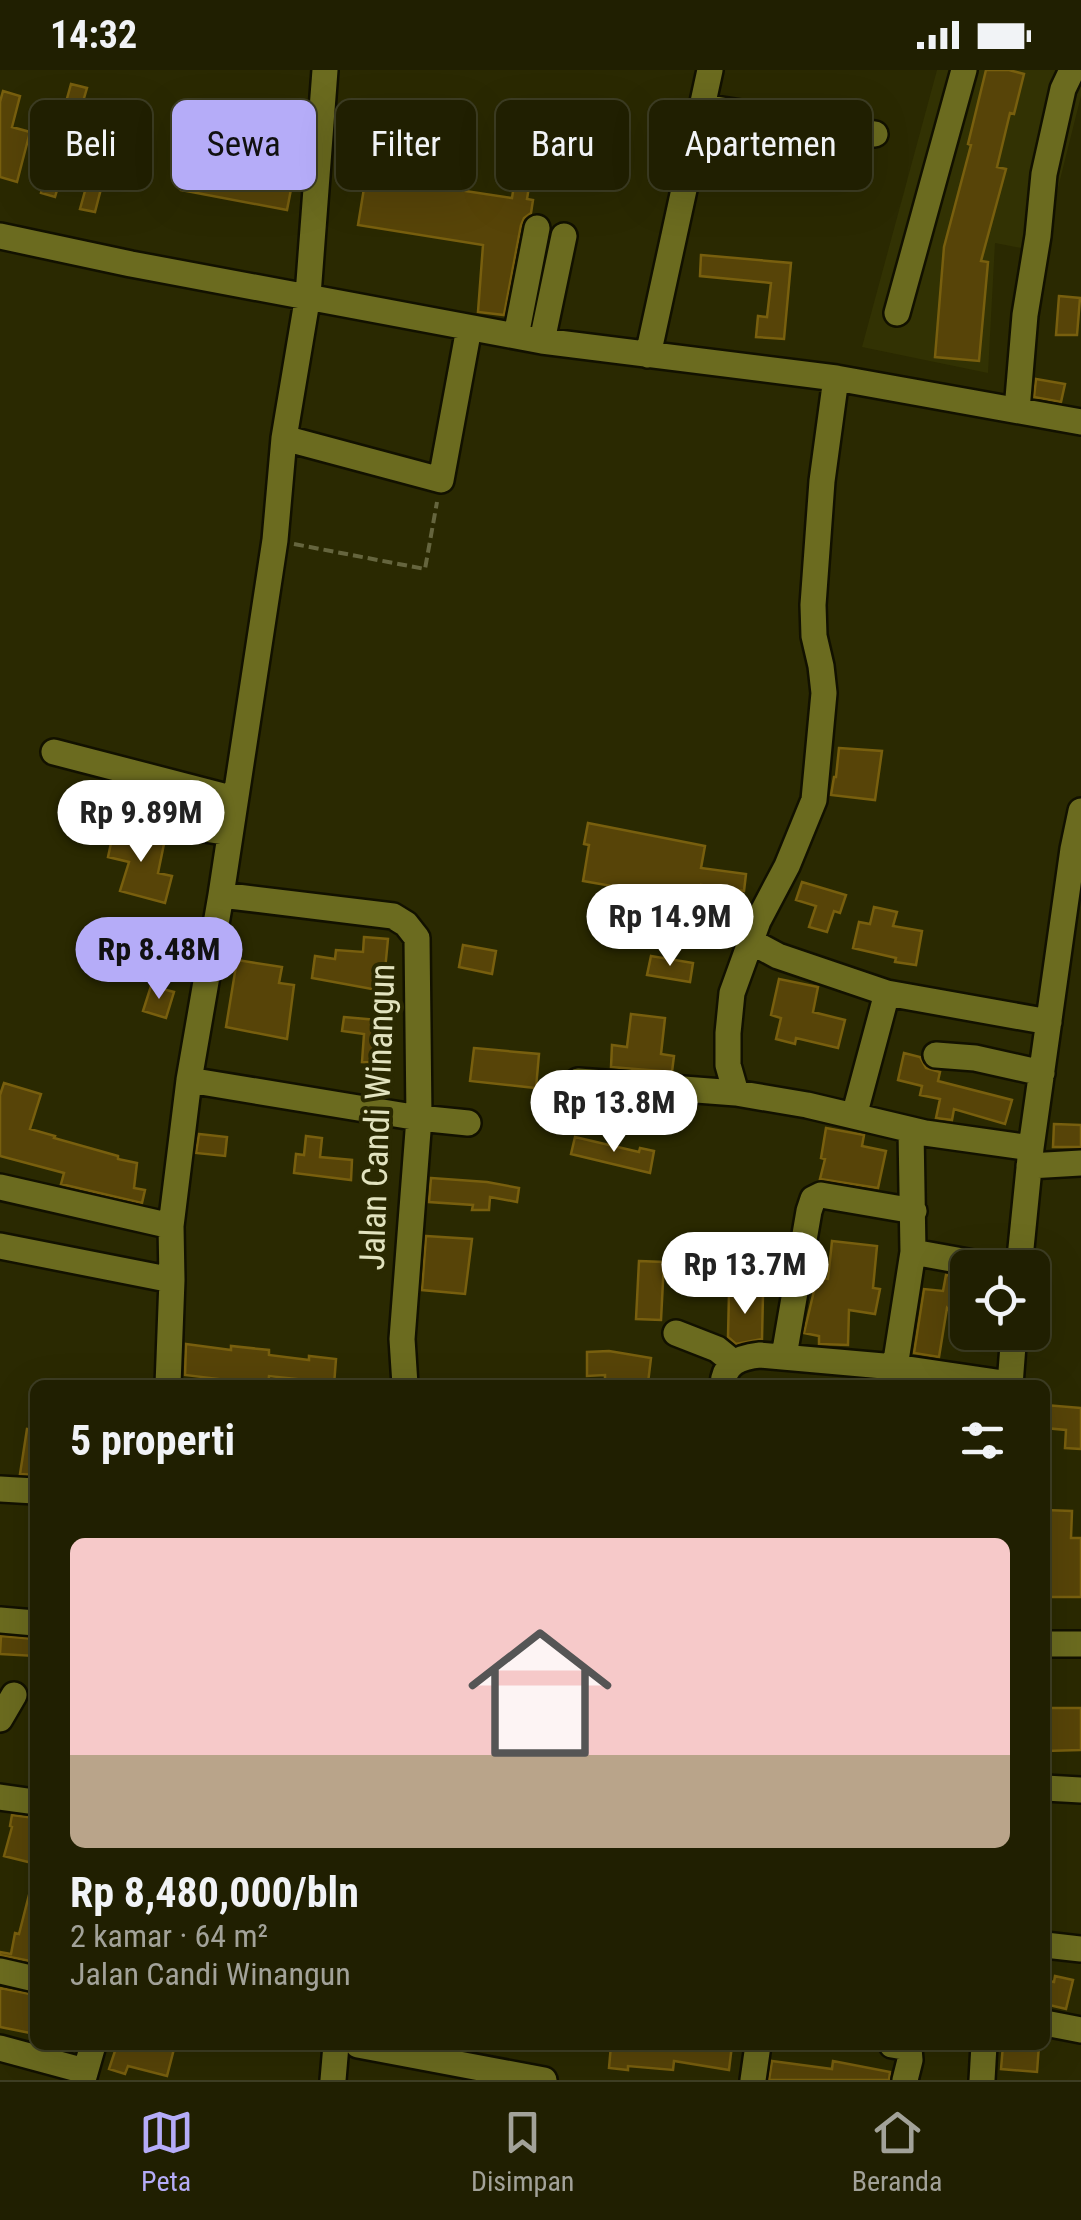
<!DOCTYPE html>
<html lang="id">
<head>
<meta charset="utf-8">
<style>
  :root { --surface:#201f01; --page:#2d2c10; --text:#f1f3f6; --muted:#a2a299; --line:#3d3d23; --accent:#b5acf8 }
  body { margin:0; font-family:"Roboto Condensed",sans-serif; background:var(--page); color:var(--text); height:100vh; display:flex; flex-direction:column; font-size:38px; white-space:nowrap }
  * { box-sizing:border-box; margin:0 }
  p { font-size:32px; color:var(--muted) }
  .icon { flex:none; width:55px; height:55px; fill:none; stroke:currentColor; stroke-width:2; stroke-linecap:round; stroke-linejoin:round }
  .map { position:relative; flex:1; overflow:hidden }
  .panel { position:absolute; left:30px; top:1310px; width:1020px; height:670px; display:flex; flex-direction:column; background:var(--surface); border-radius:15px; box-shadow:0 10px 40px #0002,0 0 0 2px var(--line) }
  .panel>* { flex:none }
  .hud { position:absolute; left:30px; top:30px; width:1022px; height:90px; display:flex; gap:20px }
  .controls { position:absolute; left:950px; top:1180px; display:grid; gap:20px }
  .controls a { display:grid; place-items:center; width:100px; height:100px; border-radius:15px; background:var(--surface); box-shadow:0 10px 40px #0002,0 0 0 2px var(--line); font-size:50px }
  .price { position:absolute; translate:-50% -85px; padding:0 22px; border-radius:35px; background:#fff; color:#222; font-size:32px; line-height:65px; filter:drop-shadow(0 2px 5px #0008) }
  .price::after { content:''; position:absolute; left:50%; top:60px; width:30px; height:22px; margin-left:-15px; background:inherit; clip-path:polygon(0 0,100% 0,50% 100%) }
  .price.current { background:var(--accent); color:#111 }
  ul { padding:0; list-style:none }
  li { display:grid; align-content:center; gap:20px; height:530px; padding:0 40px }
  li span { display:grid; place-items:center; height:310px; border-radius:15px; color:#555 }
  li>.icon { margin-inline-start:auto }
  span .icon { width:180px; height:180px; fill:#fffc; stroke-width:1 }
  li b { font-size:42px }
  h2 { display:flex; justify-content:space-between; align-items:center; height:120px; padding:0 40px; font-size:42px }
  .chip { padding:0 35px; border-radius:15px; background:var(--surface); box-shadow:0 10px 40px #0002,0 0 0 2px var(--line); font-size:35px; line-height:90px }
  .chip.current { background:var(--accent); color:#111 }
  .status { display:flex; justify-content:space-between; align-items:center; height:70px; padding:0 50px; background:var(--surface); direction:ltr }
  .status svg { height:28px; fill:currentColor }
  .tab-bar { display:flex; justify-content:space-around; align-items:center; height:140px; border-top:2px solid var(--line); background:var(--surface); font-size:28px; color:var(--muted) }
  .tab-bar a { display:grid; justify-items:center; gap:5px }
  .tab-bar .current { color:var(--accent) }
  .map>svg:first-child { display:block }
  .built { fill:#323203 }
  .building { fill:#574408; stroke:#785f0e; stroke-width:2.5 }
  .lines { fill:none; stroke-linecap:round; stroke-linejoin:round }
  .minor-casing { stroke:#121100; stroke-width:30 }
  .path { stroke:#65653e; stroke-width:4; stroke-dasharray:10 5; stroke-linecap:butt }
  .minor { stroke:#6b6b1f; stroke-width:25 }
  .labels { text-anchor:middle; stroke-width:8; stroke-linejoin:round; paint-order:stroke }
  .street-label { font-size:35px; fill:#e2e3bf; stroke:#2a2901 }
</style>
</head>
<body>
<div class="status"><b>14:32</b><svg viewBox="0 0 49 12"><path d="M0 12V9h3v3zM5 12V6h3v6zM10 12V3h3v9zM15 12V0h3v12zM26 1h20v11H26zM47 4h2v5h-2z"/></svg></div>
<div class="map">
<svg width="1081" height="2010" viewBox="0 0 1081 2010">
  <rect width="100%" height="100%" fill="#2a2901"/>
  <path class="built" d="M937,0H1081V26L1042,182L995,173L988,303L862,277Z"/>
  <path class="building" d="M986,0H1009L1024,4L1014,44L1010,43L997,97L1006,99L981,191L988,192L979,291L935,287L944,177L971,75L968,74Z
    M71,14L87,18L55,127L41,123Z
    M3,21L20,26L12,57L30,62L17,112L0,107V32Z
    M250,44L286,53L280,80L298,83L287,140L181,120L193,63L245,73Z
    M518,90L533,92L527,129L533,130L531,143L524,148L521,155L504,245L478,242L483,175L358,155L366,106L512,128Z
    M90,103L104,107L95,142L80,139Z
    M701,185L791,193L784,269L756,267L758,246L767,247L771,213L700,206Z
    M1059,226L1080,228L1077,265H1056Z
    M1036,309L1065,314L1061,332L1034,327Z
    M839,678L882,681L875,730L831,725L834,707H836Z
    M588,753L705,776L701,798L746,804L744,821L701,815L698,831L583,811L589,775L584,774Z
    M114,759L165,769L158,803L172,806L165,833L120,821L129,792L108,787Z
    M802,812L846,825L840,843L834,841L827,862L809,857L816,836L796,830Z
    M874,837L897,842L893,856L922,861L916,895L895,892L896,888L853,878L859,852L870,854Z
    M364,867L388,869L383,921L312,908L315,886L335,889L336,880L363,882Z
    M463,875L496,881L492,904L459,897Z
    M651,886L693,893L690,912L647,905Z
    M237,890L282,897L279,913L294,915L287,969L226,957Z
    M779,909L818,917L813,942L845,950L838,978L796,968L795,974L776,969L781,948L771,945Z
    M151,916L174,922L166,948L143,941Z
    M631,944L665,948L661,984L674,986L672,1002L611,997L612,975L627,977Z
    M344,947L388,951L387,966H384L382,993L362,992L364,964L342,961Z
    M474,978L539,984L536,1018L470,1011Z
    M904,983L920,987L926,998L940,1002L938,1011L1012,1030L1005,1054L954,1039L952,1050L936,1048L940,1029L920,1025L922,1016L898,1010Z
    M4,1013L41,1024L30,1059L55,1066L54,1068L118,1086V1089L137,1093L134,1118L145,1120L142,1133L61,1114L64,1103L0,1086V1025Z
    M1054,1054L1081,1055V1077H1053Z
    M826,1058L864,1065L862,1076L886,1081L878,1118L820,1109L825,1089L821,1088Z
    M199,1064L227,1067L225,1086L196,1083Z
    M306,1066L322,1068L320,1087L352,1090L351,1110L294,1103L296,1084L304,1085Z
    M575,1067L639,1082L640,1078L654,1081L650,1103L571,1084Z
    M431,1108L487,1112L519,1118L517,1132L490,1127L489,1140H472L473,1135L429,1132Z
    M426,1166L472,1169L465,1224L422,1220Z
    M832,1171L877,1176L873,1218L880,1219L875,1244L849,1240L848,1275L819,1274V1266L804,1263L817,1208L828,1209Z
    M639,1191L664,1192L661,1250L636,1249Z
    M946,1205L968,1208V1261L947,1238L939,1287L914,1283L924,1219L943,1221Z
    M729,1223L763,1224L762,1269L736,1274L728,1267Z
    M186,1274L231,1280V1276L269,1280V1285L309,1290V1286L336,1289L334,1315H315L316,1311L269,1306L268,1315H242L243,1312L185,1305Z
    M609,1281L651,1288L648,1313L627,1311V1315L605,1314V1305L587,1306V1282Z
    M1045,1335L1081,1338V1379L1065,1378L1066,1360L1045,1358Z
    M27,1359L35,1360V1405L20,1404Z
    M1045,1440L1072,1441L1071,1468H1081V1527H1045Z
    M1,1566L35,1569V1586L0,1584Z
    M1045,1638H1081V1680L1045,1681Z
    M12,1745L35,1748V1780L32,1793L4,1786L12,1757L10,1756Z
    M30,1821H35V1892L0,1885V1882L11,1884L15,1863L19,1864Z
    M1055,1906L1073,1910L1066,1939L1045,1934V1910L1054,1912Z
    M0,1918L35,1925V1964L0,1957Z
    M117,1975H175L167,2006L128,1996L125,2004L109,1999Z
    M611,1975H732L729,2000L674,1991L673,2000L628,1996V2000L609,1998Z
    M1003,1975H1039L1037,2002L1001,1999Z
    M772,1991L832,1999L833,1991L890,2002L889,2010H769Z"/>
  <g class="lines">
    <g class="minor-casing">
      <path id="minor" d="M703,37L875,64
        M0,166L131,194L542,271L836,308L1081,352
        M897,243L964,0
        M516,266L537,158
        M542,271L564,166
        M648,285L710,0
        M1017,340L1025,245L1038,166L1044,104L1063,19L1072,0
        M284,368L441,410L469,258
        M54,682L235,729
        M123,746L230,763
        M221,825L393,846L406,854L417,868L419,1048L402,1269L405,1315
        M752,872L778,886L887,923L854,1046
        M887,923L1049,952
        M936,985L975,988L1042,1003
        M189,1010L419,1048L468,1053
        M578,1011L736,1023L807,1035L925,1063L1031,1078
        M736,1023L728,995V963L732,923L758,851L787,796L814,730L824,623L821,596L814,566L813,535L822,411L836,308
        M1029,1096L1081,1093
        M0,1117L171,1156L189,1010L221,825L275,470L284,368L308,225L325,0
        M0,1176L172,1210
        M913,1182L1001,1198
        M1019,1198L1031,1078L1073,779L1081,741
        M676,1263L717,1279L733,1292
        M784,1286L809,1141L813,1129L821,1125L914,1141
        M895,1297L913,1182L911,1060
        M168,1315L172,1210L171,1156
        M723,1315C724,1293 740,1287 760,1285L895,1297L1010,1314
        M1010,1315L1014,1262
        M0,1419L35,1421
        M0,1550L35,1553
        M1045,1574H1081
        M0,1649L14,1625
        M1045,1718L1081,1720
        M0,1727L35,1732
        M1045,1875L1081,1879
        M0,1901L35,1909
        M1045,1953L1081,1960
        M358,1975L544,2010
        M892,1975L909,1978L910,1990L905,2010
        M0,1978L85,2001
        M83,2010L93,1975
        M333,2010L336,1975
        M753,2010L758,1975
        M982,2010L984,1975"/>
    </g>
    <path class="path" d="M294,474L425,499L437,432"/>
    <use href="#minor" class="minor"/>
  </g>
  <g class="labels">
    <g class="street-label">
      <text transform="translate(377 1047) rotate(-88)" y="12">Jalan Candi Winangun</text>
    </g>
  </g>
</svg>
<div class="controls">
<a><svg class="icon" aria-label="locate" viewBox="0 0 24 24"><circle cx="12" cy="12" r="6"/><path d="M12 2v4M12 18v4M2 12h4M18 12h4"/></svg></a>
</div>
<b class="price" style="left:141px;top:795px">Rp 9.89M</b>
<b class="price" style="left:670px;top:899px">Rp 14.9M</b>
<b class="price current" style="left:159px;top:932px">Rp 8.48M</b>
<b class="price" style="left:614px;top:1085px">Rp 13.8M</b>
<b class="price" style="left:745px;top:1247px">Rp 13.7M</b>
<div class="hud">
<a class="chip">Beli</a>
<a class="chip current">Sewa</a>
<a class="chip">Filter</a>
<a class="chip">Baru</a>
<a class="chip">Apartemen</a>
</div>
<section class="panel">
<h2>5 properti<svg class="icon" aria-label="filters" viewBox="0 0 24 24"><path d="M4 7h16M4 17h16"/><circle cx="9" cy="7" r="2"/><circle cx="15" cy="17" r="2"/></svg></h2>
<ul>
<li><span style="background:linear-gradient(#f6c9c9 70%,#b9a48a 0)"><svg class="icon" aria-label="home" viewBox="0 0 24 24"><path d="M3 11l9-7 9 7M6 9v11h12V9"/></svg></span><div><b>Rp 8,480,000/bln</b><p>2 kamar · 64 m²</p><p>Jalan Candi Winangun</p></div></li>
</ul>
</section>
</div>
<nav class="tab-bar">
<a class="current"><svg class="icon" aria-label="map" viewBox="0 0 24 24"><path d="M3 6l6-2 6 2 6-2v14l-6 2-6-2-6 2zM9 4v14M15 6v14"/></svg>Peta</a>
<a><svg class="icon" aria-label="saved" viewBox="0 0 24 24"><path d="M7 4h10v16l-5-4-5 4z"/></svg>Disimpan</a>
<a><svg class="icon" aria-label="home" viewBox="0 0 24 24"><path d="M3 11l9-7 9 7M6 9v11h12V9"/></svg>Beranda</a>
</nav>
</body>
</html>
